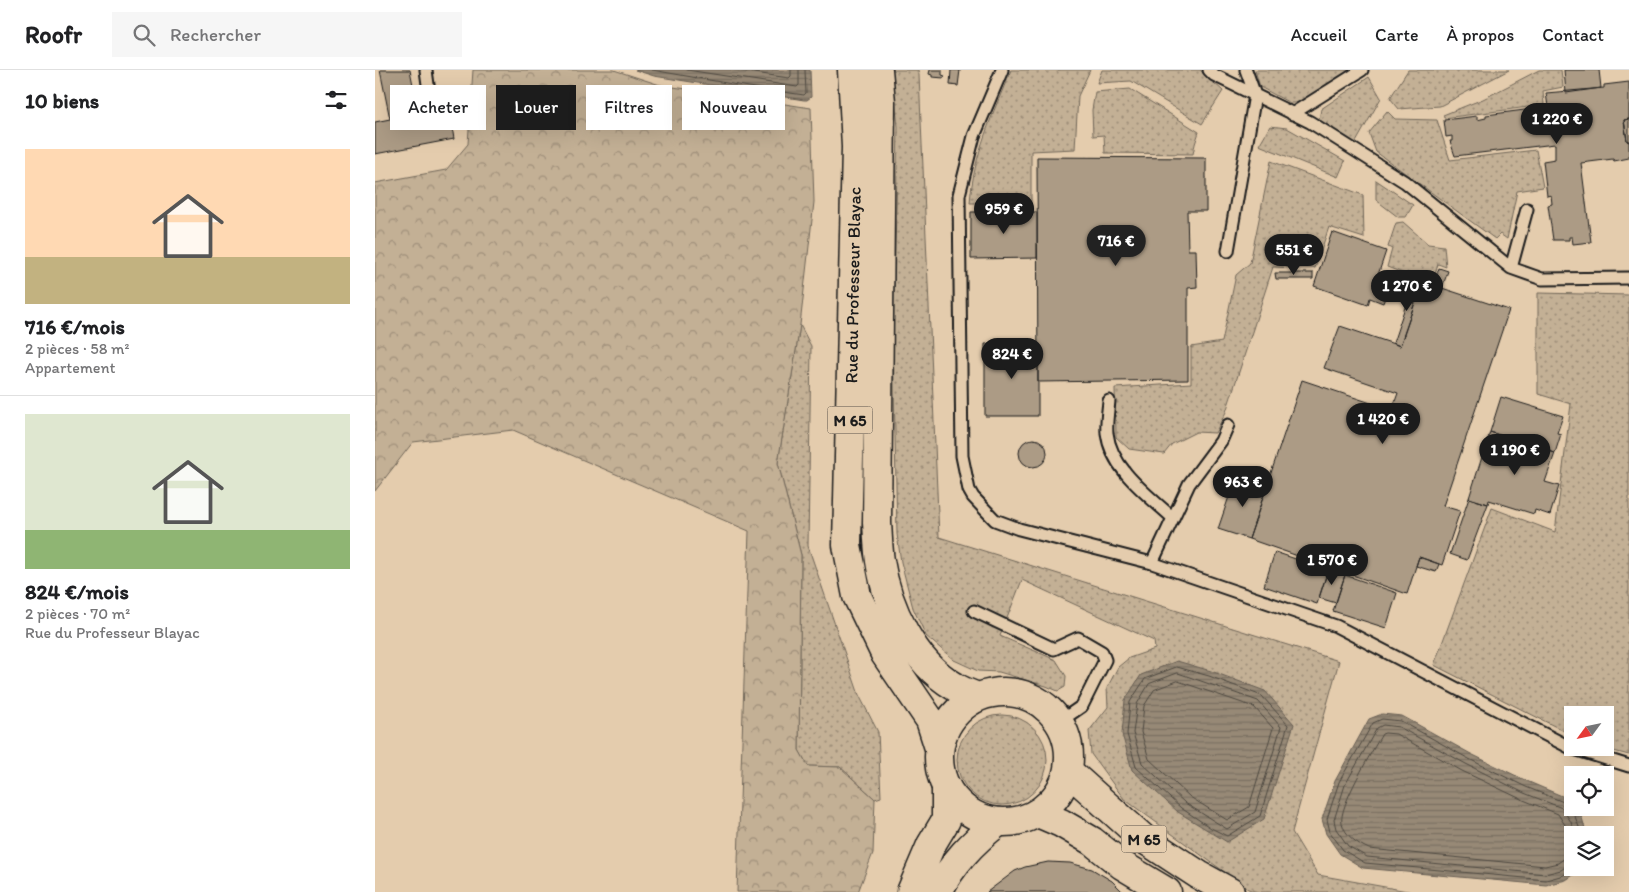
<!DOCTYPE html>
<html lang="fr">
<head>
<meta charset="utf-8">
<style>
  :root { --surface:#fff; --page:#f6f6f6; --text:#202124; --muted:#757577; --line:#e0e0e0; --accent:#1c1c1c }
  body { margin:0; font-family:Itim,sans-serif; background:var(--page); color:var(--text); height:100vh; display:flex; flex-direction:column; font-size:19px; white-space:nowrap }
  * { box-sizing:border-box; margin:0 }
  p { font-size:16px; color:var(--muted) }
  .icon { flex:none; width:28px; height:28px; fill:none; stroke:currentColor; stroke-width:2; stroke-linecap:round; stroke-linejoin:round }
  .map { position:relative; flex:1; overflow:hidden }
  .panel { display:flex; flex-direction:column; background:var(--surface); width:375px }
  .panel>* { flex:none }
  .top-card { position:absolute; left:15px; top:15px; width:475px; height:45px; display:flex; gap:10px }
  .needle { width:32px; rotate:237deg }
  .fabs { position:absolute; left:1189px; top:636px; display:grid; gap:10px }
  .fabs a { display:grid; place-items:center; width:50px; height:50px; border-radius:0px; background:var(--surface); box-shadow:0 5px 20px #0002; font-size:25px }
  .price { position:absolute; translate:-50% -42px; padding:0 11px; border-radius:18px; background:var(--accent); color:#fff; font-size:16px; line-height:32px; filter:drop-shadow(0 1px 2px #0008) }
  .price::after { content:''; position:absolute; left:50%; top:30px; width:15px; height:11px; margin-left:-8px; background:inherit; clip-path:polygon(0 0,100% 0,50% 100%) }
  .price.on { background:#222; color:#fff }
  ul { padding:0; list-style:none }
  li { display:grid; align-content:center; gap:10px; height:265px; padding:0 25px }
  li+li { border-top:1px solid var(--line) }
  li span { display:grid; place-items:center; height:155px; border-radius:0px; color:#555 }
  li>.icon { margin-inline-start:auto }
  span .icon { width:90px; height:90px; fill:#fffc; stroke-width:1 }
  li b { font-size:21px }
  h2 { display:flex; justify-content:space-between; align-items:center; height:60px; padding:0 25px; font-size:21px }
  .pill { padding:0 18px; border-radius:0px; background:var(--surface); box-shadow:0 5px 20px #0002; font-size:18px; line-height:45px }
  .pill.on { background:var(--accent); color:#fff }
  header { display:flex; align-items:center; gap:30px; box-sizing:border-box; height:70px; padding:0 25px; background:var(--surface); border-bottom:1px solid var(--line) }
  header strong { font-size:24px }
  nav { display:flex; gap:28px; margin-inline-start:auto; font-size:18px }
  .search { width:350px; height:45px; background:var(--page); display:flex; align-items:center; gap:12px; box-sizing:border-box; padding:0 18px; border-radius:0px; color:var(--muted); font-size:19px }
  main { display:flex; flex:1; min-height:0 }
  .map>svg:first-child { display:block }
  .green { fill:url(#green-dots); stroke:#706658 }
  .forest { fill:url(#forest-crowns); stroke:#706658 }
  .water { fill:url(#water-rules); stroke:#665d52 }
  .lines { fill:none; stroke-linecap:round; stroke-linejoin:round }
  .shore { stroke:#4d4840; stroke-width:1 }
  .building { fill:#ac9b85; stroke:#1c1c1c }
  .lane-casing { stroke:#1c1c1c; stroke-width:15 }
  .secondary-casing { stroke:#1c1c1c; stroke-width:31 }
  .primary-casing { stroke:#1c1c1c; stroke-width:31 }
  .lane { stroke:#e4ccad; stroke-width:11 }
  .secondary { stroke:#e4ccad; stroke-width:28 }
  .primary { stroke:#e4ccad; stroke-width:28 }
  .labels { text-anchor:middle; stroke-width:4; stroke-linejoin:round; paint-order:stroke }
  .shield { fill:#e4ccad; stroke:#585148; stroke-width:1 }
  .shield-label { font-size:16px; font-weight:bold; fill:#1c1c1c }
  .street-label { font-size:18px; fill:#1c1c1c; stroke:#e4ccad }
</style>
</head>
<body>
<header>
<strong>Roofr</strong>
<div class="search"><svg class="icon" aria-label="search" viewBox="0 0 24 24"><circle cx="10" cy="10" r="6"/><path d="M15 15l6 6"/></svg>Rechercher</div>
<nav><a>Accueil</a><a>Carte</a><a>À propos</a><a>Contact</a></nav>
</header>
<main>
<section class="panel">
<h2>10 biens<svg class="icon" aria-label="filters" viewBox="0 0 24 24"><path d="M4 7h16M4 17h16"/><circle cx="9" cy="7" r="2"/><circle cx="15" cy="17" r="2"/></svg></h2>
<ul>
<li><span style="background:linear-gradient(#ffd9b3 70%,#c2b280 0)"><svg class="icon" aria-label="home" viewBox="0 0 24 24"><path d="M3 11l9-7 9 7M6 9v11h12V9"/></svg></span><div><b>716 €/mois</b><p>2 pièces · 58 m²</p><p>Appartement</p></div></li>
<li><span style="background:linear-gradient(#dfe7d0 75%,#8fb573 0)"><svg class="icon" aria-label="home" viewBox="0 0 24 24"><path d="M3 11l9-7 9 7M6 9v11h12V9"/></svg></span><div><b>824 €/mois</b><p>2 pièces · 70 m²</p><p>Rue du Professeur Blayac</p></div></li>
</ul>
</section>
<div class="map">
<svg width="1254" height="822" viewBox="0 0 1254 822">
  <defs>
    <pattern id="green-dots" width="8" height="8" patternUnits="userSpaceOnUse" patternTransform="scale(1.25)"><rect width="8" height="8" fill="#c3b095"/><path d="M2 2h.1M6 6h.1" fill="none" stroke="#9e8e79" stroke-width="1.8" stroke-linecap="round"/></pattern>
    <pattern id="forest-crowns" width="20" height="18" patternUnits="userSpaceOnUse" patternTransform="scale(1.25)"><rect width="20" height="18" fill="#c3b095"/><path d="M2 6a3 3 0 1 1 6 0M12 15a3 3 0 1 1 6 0" fill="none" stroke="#9e8e79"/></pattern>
    <pattern id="water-rules" width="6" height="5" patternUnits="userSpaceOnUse" patternTransform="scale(1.25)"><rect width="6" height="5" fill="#978976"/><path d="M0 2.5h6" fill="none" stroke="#7a6f60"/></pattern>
  </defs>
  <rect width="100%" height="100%" fill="#e4ccad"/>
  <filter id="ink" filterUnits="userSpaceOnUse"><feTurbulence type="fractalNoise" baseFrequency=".02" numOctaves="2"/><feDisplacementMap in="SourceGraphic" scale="10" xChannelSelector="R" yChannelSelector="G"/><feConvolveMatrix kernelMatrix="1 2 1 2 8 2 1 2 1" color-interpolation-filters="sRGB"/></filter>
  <g filter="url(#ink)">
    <path class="green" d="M517,0H543L544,5L564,467L964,591L917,762L943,805L1038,822H883L873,819L749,729L716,684L714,661L733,637L732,618L743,597L754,588L780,579L779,571L647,510L625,566L681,590L691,606L690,617L683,621L671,616L624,602L603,601L579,590L551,566L538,538L526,492L522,464L518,264L523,57Z
      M636,0H715L703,26L700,79L656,81V133H595C598,86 618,43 636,0Z
      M727,0H825L848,21L827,54L756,11L722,13Z
      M880,0H976L926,33H915L885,17Z
      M1033,0H1134L1065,36L1024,39L1015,28Z
      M1164,0H1186L1188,17L1168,21L1169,35L1069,48L1068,45L1108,29Z
      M994,7L1006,28L980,74L944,50L946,39Z
      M755,19L824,62L820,74L818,84L730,83L729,65L718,66L717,40L720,22Z
      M1012,41L1020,49L1062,50L1075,90L1161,80L1168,117L1142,121L1132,169L1125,164L1120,169L1001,82L994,63Z
      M895,56L912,58L970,91L963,107L884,75Z
      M896,91L988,125L989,168L954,157L940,198L898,197L851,342L840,363L821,362L797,374L789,384L754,379L741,367L740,318L816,313V277L847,272L861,205L875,193Z
      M1001,110L1038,135L1031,147H1023L1001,130Z
      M1028,152L1053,174L1069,176L1071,197L1063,194L1057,214L1012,197L1017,179L1013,177L1021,153Z
      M1163,223L1254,225V685L1227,678H1230V645H1198L1197,665L1059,595L1117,438L1180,462L1196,334L1163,324Z
      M425,255L436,276L433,476L484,625L503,662L506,727L500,729L465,697L433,696L424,680L426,485L403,393Z
      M582 690a45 45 0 1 1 90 0a45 45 0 1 1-90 0Z"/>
    <path class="forest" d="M98,0H239L285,15L436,38L439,132L425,255L403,393L426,485L424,680L433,696L465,697L500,729L498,783L483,822H362L374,461L138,360L38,372L0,421V113L71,100L93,74Z"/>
    <path class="water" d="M260,0H435L436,27L432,30H429L279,6Z
      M802,591L836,601L890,621L919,654L889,749L852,772L803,742L757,700L747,664L750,630L766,605Z
      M1007,644L1027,646L1096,684L1154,712L1194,729L1197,733L1198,738H1200L1207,748L1212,765H1198V798H1208L1207,799L1191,810L1171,815L988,798L965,784L951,764L947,749L960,711L994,649Z"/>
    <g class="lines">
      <path class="shore" d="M277,0L374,17L429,25L431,23L430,0
        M312,0L422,17L424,15V0
        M359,0L414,8L416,6V0
        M802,597L834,606L887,626L913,655L885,746L852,766L836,758L806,738L761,697L752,664L755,632L770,609Z
        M803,603L883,631L906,657L880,742L852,759L810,733L767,693L758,663L762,634L774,614Z
        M803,611L879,637L898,658L874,737L852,750L815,727L774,689L766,662L769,636L779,620Z
        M1198,777L1190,755L1183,744L1146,729L1087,701L1021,664L1010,663L1007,664C998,680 963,737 967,753C970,766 983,774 994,779L1170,796L1183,793L1198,782
        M1198,792L1186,800L1170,804L992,787L973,776L961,759L959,750L970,715L1002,658L1008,655L1024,657L1091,694L1149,723L1187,738L1196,752L1200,765
        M1200,798L1189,805L1171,810L990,793L968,780L955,762L952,749L964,712L998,653L1007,649L1026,651L1094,689L1151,717L1191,733L1196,736L1207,765"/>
    </g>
    <path class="building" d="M5,0H35L44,45L74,39L79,69L0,84V52L15,49Z
      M555,0H567V5L570,6L569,8L557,7V5L554,4Z
      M576,0H585L583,16L575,15Z
      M1189,0H1224L1226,18L1191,23Z
      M1254,12V49L1249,50L1252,71H1254V88L1239,91L1238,89L1206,93L1216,172L1198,174L1197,167H1194V170H1178L1173,135L1177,134L1176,125L1172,126L1168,91L1180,89V74L1080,86L1075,71H1077V66L1071,67L1069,50L1102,46V50L1111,48V45L1173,37L1171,23L1229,18V15Z
      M1254,49V72L1252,71L1249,50Z
      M662,87L831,88V141H812L813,180H821L822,217L813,218V310L663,312Z
      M596,142H662V188L596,189Z
      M957,162L1011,181L999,217L1012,222L1008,233L995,228L993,235L939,216Z
      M1064,198L1073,201L1067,218L1134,240L1068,436L1085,441L1067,495L1044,487L1032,524L874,469L927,310L1017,340L1023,323L949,298L965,256L1025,276L1047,212L1058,217Z
      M900,203H938V209H901Z
      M1039,210L1047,212L1025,276L1018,273Z
      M663,273V346H610V274Z
      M1126,327L1188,346L1182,363L1186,364L1180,383L1115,362Z
      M1115,362L1180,383L1170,412L1184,416L1175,445L1160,440L1159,444L1114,430L1113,434L1094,428Z
      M644 383a14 14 0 1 1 28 0a14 14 0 1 1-28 0Z
      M861,406L892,416L874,469L843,459Z
      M1094,428L1113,434L1092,490L1075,484Z
      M900,482L953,500L942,534L889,516Z
      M1044,487L1064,494L1061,502L1041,496Z
      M953,500L970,505L961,533L944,528Z
      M970,505L1022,523L1011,558L958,541Z
      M673,792L695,793L717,799L737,811L748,822H612L640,801L650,797Z"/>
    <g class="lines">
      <g class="lane-casing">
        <path id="lane" d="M51,0L55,29
          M627,0L599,66L584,125L587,386L594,420L598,427L620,450L644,459L777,493L961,556L1196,678L1254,696
          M834,0L839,5L935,52L1030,112L1136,198L1167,209L1254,208
          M917,44L987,0
          M853,181L880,25L871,0
          M1136,198L1152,139
          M734,331C733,342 731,353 732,363C736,399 773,425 798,448
          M777,493L814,414L846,371L853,355
          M599,541L679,579L703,568L727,582L730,590L707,636L684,652"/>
      </g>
      <g class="secondary-casing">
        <path id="secondary" d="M536,822L556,775L571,750V717
          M563,822C577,793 598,772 623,752"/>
      </g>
      <g class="primary-casing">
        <path id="primary" d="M477,0L481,77L472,475L482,526L510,584L555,650L564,678
          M503,0L506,32L502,453C503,466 503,478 505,491C512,537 538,592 579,616C586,621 595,624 603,627
          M564 687a65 65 0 1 1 130 0a65 65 0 1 1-130 0Z
          M693,701L769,769L824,805L855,822
          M663,743L686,753L717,771L747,795L792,822"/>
      </g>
      <use href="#lane" class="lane"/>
      <use href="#secondary" class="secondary"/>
      <use href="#primary" class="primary"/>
    </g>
  </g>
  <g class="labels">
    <g class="shield">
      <rect x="452.5" y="336.5" width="45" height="27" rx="4"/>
      <rect x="746.5" y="755.5" width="45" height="27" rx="4"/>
    </g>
    <g class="shield-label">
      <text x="475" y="356">M 65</text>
      <text x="769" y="775">M 65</text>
    </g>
    <g class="street-label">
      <text transform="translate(478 215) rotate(-89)" y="6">Rue du Professeur Blayac</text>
    </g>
  </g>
</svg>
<div class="fabs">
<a><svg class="needle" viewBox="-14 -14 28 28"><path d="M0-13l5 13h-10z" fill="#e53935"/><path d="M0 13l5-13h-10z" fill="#757577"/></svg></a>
<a><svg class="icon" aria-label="locate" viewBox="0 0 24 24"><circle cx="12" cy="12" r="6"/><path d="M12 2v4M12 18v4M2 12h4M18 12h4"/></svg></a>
<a><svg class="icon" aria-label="layers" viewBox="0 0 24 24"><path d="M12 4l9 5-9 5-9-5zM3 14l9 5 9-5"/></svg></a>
</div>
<b class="price" style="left:1182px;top:75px">1 220 €</b>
<b class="price" style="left:629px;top:165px">959 €</b>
<b class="price on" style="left:741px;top:197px">716 €</b>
<b class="price" style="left:919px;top:206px">551 €</b>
<b class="price" style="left:1032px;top:242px">1 270 €</b>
<b class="price" style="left:637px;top:310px">824 €</b>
<b class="price" style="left:1008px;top:375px">1 420 €</b>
<b class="price" style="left:1140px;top:406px">1 190 €</b>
<b class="price" style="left:868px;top:438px">963 €</b>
<b class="price" style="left:957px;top:516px">1 570 €</b>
<div class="top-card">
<a class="pill">Acheter</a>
<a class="pill on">Louer</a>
<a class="pill">Filtres</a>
<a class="pill">Nouveau</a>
</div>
</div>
</main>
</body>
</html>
